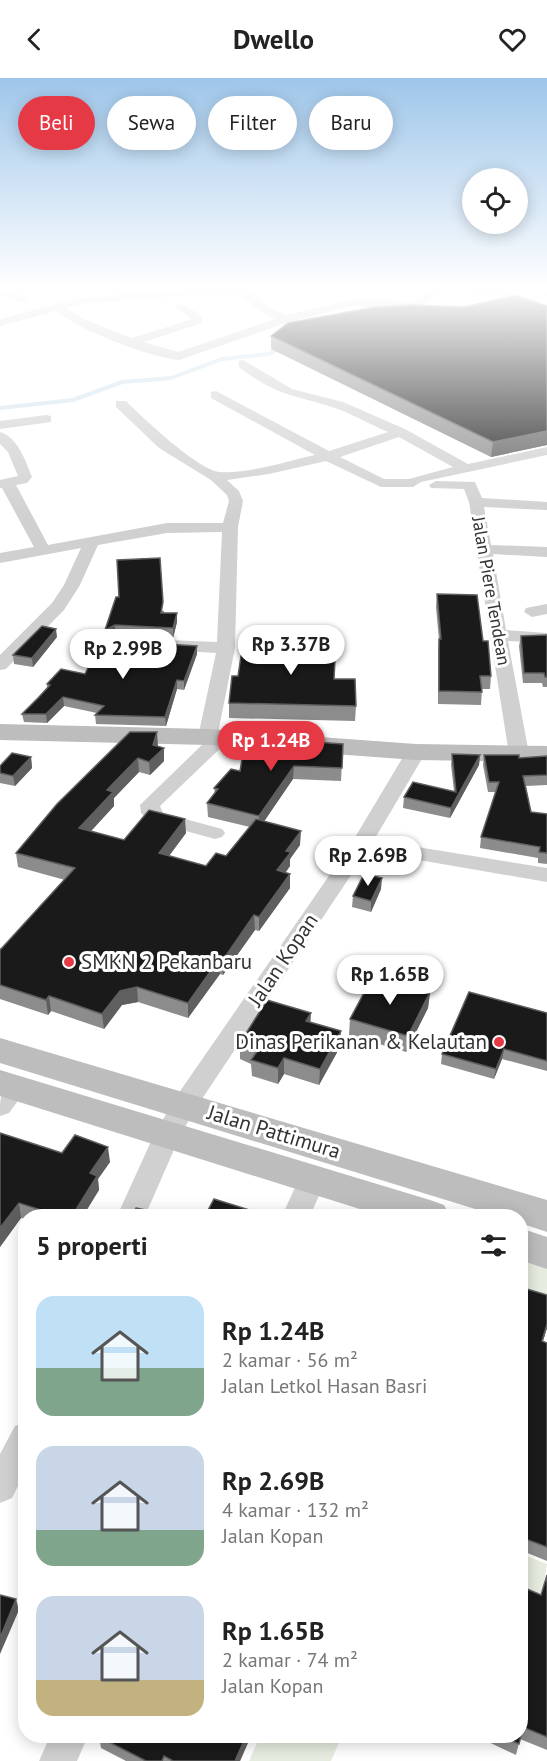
<!DOCTYPE html>
<html lang="id">
<head>
<meta charset="utf-8">
<style>
  :root { --surface:#fff; --page:#f2f2f2; --text:#222; --muted:#767676; --accent:#e63946 }
  body { margin:0; font-family:"PT Sans",sans-serif; background:var(--page); color:var(--text); height:100vh; display:flex; flex-direction:column; font-size:22px; white-space:nowrap }
  * { box-sizing:border-box; margin:0 }
  p { font-size:20px; color:var(--muted) }
  .icon { flex:none; width:33px; height:33px; fill:none; stroke:currentColor; stroke-width:2; stroke-linecap:round; stroke-linejoin:round }
  .map { position:relative; flex:1; overflow:hidden }
  .drawer { position:absolute; left:18px; top:1131px; width:510px; height:534px; display:flex; flex-direction:column; background:var(--surface); border-radius:24px; box-shadow:0 3px 15px #0003 }
  .drawer>* { flex:none }
  .guide { position:absolute; left:18px; top:18px; width:512px; height:54px; display:flex; gap:12px }
  .fabs { position:absolute; left:462px; top:90px; display:grid; gap:12px }
  .fabs a { display:grid; place-items:center; width:66px; height:66px; border-radius:50%; background:var(--surface); box-shadow:0 3px 15px #0003; font-size:30px }
  .price { position:absolute; translate:-50% -51px; padding:0 14px; border-radius:21px; background:#fff; color:#222; font-size:20px; line-height:39px; filter:drop-shadow(0 2px 3px #0008) }
  .price::after { content:''; position:absolute; left:50%; top:36px; width:18px; height:14px; margin-left:-9px; background:inherit; clip-path:polygon(0 0,100% 0,50% 100%) }
  .price.on { background:var(--accent); color:#fff }
  ul { padding:0; list-style:none }
  li { display:flex; align-items:center; gap:18px; height:150px; padding:0 18px }
  li span { display:grid; place-items:center; flex:none; width:168px; height:120px; border-radius:18px; color:#555 }
  li>.icon { margin-inline-start:auto }
  span .icon { width:72px; height:72px; fill:#fffc; stroke-width:1 }
  li b { font-size:26px }
  h2 { display:flex; justify-content:space-between; align-items:center; height:72px; padding:0 18px; font-size:26px }
  .chip { padding:0 21px; border-radius:27px; background:var(--surface); box-shadow:0 3px 15px #0003; font-size:21px; line-height:54px }
  .chip.on { background:var(--accent); color:#fff }
  header { display:flex; justify-content:space-between; align-items:center; height:78px; padding:0 18px; background:var(--surface); font-size:27px; font-weight:600 }
  .map>svg:first-child { display:block }
  .green { fill:#e6ecdf }
  .lines { fill:none; stroke-linecap:round; stroke-linejoin:round }
  .stream { stroke:#cfe2ee; stroke-width:4 }
  .street { fill:#d0d0d0; fill-rule:evenodd }
  .secondary { fill:#bdbdbd; fill-rule:evenodd }
  .wall { fill:#8c8c8c }
  .shaded-wall { fill:#5f5f5f }
  .building { fill:#1a1a1a; stroke:#5f5f5f; stroke-width:1.5 }
  .poi-dot { fill:#e63946; stroke:#fff; stroke-width:2 }
  .labels { text-anchor:middle; stroke-width:6; stroke-linejoin:round; paint-order:stroke }
  .far-street-label { font-size:18px; fill:#333; stroke:#fff }
  .street-label { font-size:21px; fill:#333; stroke:#fff }
  .poi-label { font-size:21px; fill:#333; stroke:#fff; text-anchor:start }
</style>
</head>
<body>
<header><svg class="icon" aria-label="back" viewBox="0 0 24 24"><path d="M15 5l-7 7 7 7"/></svg>Dwello<svg class="icon" aria-label="heart" viewBox="0 0 24 24"><path d="M12 20l-8-8c-3-5 5-10 8-4 3-6 11-1 8 4z"/></svg></header>
<div class="map">
<svg width="547" height="1683" viewBox="0 0 547 1683">
  <rect width="100%" height="100%" fill="#fff"/>
  <path class="green" d="M520,1181L547,1189V1222L521,1213Z
    M520,1475L547,1486L544,1504L547,1506V1525L521,1514Z
    M260,1658H342L331,1683H249Z"/>
  <g class="lines">
    <path class="stream" d="M524,226L547,216
      M0,330L73,322L122,304L171,300L222,281L269,276L275,273L277,265"/>
    <path class="street" d="M212,209H253L248,212L268,229L286,237L352,222L378,221L414,224L432,209H443L420,230L352,228L289,244L179,282C148,279 80,252 56,233L0,248V241L79,220ZM236,213L260,233L275,241L178,274L144,264L202,245V238L183,226L173,228L192,241L132,260L84,241L66,230L80,226Z
      M467,209H491L516,215L511,218L472,212Z
      M0,211L27,219L29,221L23,224L0,217Z
      M243,282L292,311L343,324L405,351L468,386L547,369V377L421,404L413,409H381L326,383L269,396L227,402L239,413L243,423L238,449L235,570L218,655L228,656L231,660L160,728L163,735L222,751L225,755L222,759L215,761L149,743L141,735L140,727L205,664L198,659L216,575L167,572L158,567L167,562L217,564L222,454L167,455L98,467L80,507L64,532L6,591L0,592V577L52,525L64,507L81,470L0,485V475L34,469L2,410H0V402L18,398L8,374L0,366V354C18,359 26,384 32,399L27,405L16,407L48,467L167,445H223L229,423L227,417L211,402L159,370L116,329V323H126C142,339 199,393 220,394C249,396 287,383 315,377L211,320V314L216,313L329,373L388,354C369,346 351,335 332,329C290,316 275,317 239,289V283ZM399,359L453,389L409,401H384L340,379Z
      M46,337L51,338V344L0,351V343Z
      M436,403L475,404L482,420L547,424V432L484,429L491,467L547,469V479L493,476L506,552L547,555V565L508,563L529,676L526,680L519,682L509,676L469,424L464,411L431,410L429,407Z
      M547,526V536L532,539L524,534L526,530Z
      M416,668L426,674L374,762L547,790V804L367,773L194,1033L180,1058L145,1138H117L154,1057L176,1019L351,766L406,674Z
      M15,1000L24,1002L28,1009L9,1035L0,1038C0,1021 0,1005 15,1000Z
      M312,1091L322,1094L326,1102L310,1138H282L302,1094Z
      M26,1344V1392L12,1420L0,1425V1376L15,1348Z
      M50,1658H88L77,1683H39Z"/>
    <path class="secondary" d="M0,646L208,651L416,666L547,668V684L416,682L208,667L0,662Z
      M0,960L547,1122V1154L520,1145V1138H498L0,985Z
      M0,992L430,1122L444,1127L450,1138H382L0,1018Z
      M520,1150L547,1159V1191L520,1182Z"/>
  </g>
  <path class="wall" d="M547,228V368V367L491,379L271,271V258L464,229Z
    M437,516L483,563L491,598L490,611H482L481,627L438,626V574L439,562L436,529Z
    M116,519L164,533V535L177,544L173,560L116,557L110,560L115,563L197,576L184,612L177,611L166,648L96,646L95,637L97,635L64,628L47,645L24,644L22,636L38,620L47,610V606L85,596L106,557L105,552Z
    M547,557V609H543L542,605H523L519,568L521,558Z
    M57,559L33,589L14,586L13,577Z
    M299,567L325,581L334,601L356,628L355,643L229,640V625L265,579Z
    M343,666L341,703L293,701L264,743L300,767L290,781V788L286,794L290,810L259,853L255,852L223,897L220,896L188,940L138,924L122,927L104,951L51,933L48,937L0,921V871H1L65,802L18,789L16,775L57,726L158,668L164,683L150,697L139,694L114,720V728L91,753L124,762L186,755L169,778L206,788L226,778L250,749L208,739L207,725L215,716L214,710L240,693L258,676Z
    M452,676L480,677L479,687L450,740L403,730L404,719L454,713L451,687Z
    M484,677L519,680L547,678V707L526,708L531,734L547,736V786L538,785V780L480,770L481,759L495,714H488L483,687Z
    M31,679L32,690L15,708L0,705V688Z
    M381,811L371,834L352,829L353,818Z
    M430,914L428,930L406,974L349,957L350,941Z
    M547,935V993L502,981L494,1001L441,986L442,976Z
    M310,944L340,969L319,1007L284,996L278,1006L252,998L251,986L240,981V965Z
    M0,1055L62,1075L110,1084L98,1101L99,1112L83,1138H26V1141L21,1140L0,1169Z
    M520,1209L547,1217V1250L543,1263L547,1265V1483L520,1472Z
    M547,1497V1672L520,1661L516,1677L482,1661L483,1658H520L541,1517Z
    M100,1658H251L240,1683H126L101,1670L99,1659Z"/>
  <path class="shaded-wall" d="M547,353V367L491,379L493,364Z
    M177,535V544L173,560V550Z
    M115,547L116,557L106,562L105,552Z
    M56,551L57,559L33,589L32,580Z
    M197,568V576L184,612V603Z
    M177,602V611L166,648L165,639Z
    M63,619L64,628L47,645L46,636Z
    M157,654L158,668L164,670V683L150,697L149,684L153,667Z
    M480,677L479,687L450,740L451,730Z
    M31,679L32,690L15,708L13,698Z
    M138,680L139,694L114,720V728L81,764L79,750L107,712Z
    M294,688L293,701L259,751V738Z
    M185,741L186,755L160,790L159,775Z
    M301,753L300,767L290,781V788L277,806V792L286,773Z
    M290,796V810L259,853V839Z
    M382,800L381,811L371,834V823Z
    M254,837L255,852L223,897V882Z
    M219,881L220,896L188,940V925Z
    M137,909L138,924L122,927L104,951L102,936L120,913Z
    M430,914L428,930L406,974L408,958Z
    M49,918L51,933L48,937L46,922Z
    M311,935L310,951L306,943Z
    M341,953L340,969L319,1007L320,991Z
    M504,971L502,981L494,1001L496,991Z
    M284,980V996L278,1006V990Z
    M108,1069L110,1084L98,1101L99,1112L83,1138H72L90,1095Z
    M19,1125L21,1140L0,1169V1150Z
    M547,1246V1250L539,1276L542,1263Z
    M16,1521L19,1532L0,1576V1560Z
    M246,1658H251L240,1683H235Z"/>
  <path class="building" d="M515,217L547,228V353L493,364L271,258L288,245L375,229L413,227L464,229Z
    M160,480L163,524L161,535H177L173,550L115,547L105,552L116,519H119L117,482Z
    M437,516L477,517L483,563H488L491,598H480L482,614L439,613V561H441Z
    M42,548L56,551L32,580L13,577Z
    M269,551L300,552L298,567L326,568L325,581H335L334,601H355L356,628L229,625L232,598H238L241,578L265,579Z
    M104,557L115,563L197,568L184,603L177,602L165,639L95,637L104,628L63,619L46,636H22L38,620L50,607L47,606L61,591L85,596Z
    M547,557V599H545L544,595H524L521,558Z
    M130,654H157L153,667L164,670L149,684L138,680L107,712L113,714L79,750L124,762L149,732L185,741L159,775L206,788L216,775L226,778L256,741L301,753L286,773L291,774L277,792L290,796L259,839L254,837L223,882L219,881L188,925L137,909L120,913L102,936L49,918L46,922L0,907V871H1L75,790L16,775L57,726Z
    M260,660L343,666L342,690L294,688L259,738L207,725L218,711L214,710L231,691L240,693L243,676H258Z
    M12,675L31,679L13,698L0,695V688Z
    M452,676L480,677L451,730L404,719L413,704L456,714Z
    M484,677H519V680L547,678V697L523,698L531,734L547,736V775L539,774L540,769L481,759L499,704H489Z
    M364,796L382,800L371,823L353,818Z
    M373,898L430,914L408,958L350,941Z
    M469,914L547,935V983L504,971L496,991L442,976Z
    M267,922L311,935L306,943L341,953L320,991L284,980L278,990L251,982L258,972L240,965Z
    M0,1055L62,1075L75,1057L108,1069L90,1095L97,1098L72,1138H60L19,1125L0,1150Z
    M214,1121L256,1134L254,1138H205Z
    M136,1130L173,1138H133Z
    M520,1209L547,1217V1246L542,1263L547,1265V1469L520,1459Z
    M547,1497V1659L523,1649L519,1666L502,1658H520V1508L541,1517Z
    M0,1517L16,1521L0,1560Z
    M100,1658H246L235,1683H173L164,1678L162,1683H146L99,1659Z"/>
  <linearGradient id="sky" x2="0" y2="1"><stop stop-color="#9ec6ea"/><stop offset="0.47" stop-color="#fff"/><stop offset="1" stop-color="#fff" stop-opacity="0"/></linearGradient>
  <rect width="547" height="444" fill="url(#sky)"/>
  <g class="poi-dot">
    <circle cx="69" cy="884" r="6"/>
    <circle cx="499" cy="964" r="6"/>
  </g>
  <g class="labels">
    <g class="far-street-label">
      <text transform="translate(491 513) rotate(80)" y="6">Jalan Piere Tendean</text>
    </g>
    <g class="street-label">
      <text transform="translate(283 882) rotate(-56)" y="7">Jalan Kopan</text>
      <text transform="translate(274 1054) rotate(17)" y="7">Jalan Pattimura</text>
    </g>
    <g class="poi-label">
      <text x="81" y="891">SMKN 2 Pekanbaru</text>
      <text x="487" y="971" text-anchor="end">Dinas Perikanan &amp; Kelautan</text>
    </g>
  </g>
</svg>
<div class="fabs">
<a><svg class="icon" aria-label="locate" viewBox="0 0 24 24"><circle cx="12" cy="12" r="6"/><path d="M12 2v4M12 18v4M2 12h4M18 12h4"/></svg></a>
</div>
<b class="price" style="left:291px;top:598px">Rp 3.37B</b>
<b class="price" style="left:123px;top:602px">Rp 2.99B</b>
<b class="price on" style="left:271px;top:694px">Rp 1.24B</b>
<b class="price" style="left:368px;top:809px">Rp 2.69B</b>
<b class="price" style="left:390px;top:928px">Rp 1.65B</b>
<div class="guide">
<a class="chip on">Beli</a>
<a class="chip">Sewa</a>
<a class="chip">Filter</a>
<a class="chip">Baru</a>
</div>
<section class="drawer">
<h2>5 properti<svg class="icon" aria-label="filters" viewBox="0 0 24 24"><path d="M4 7h16M4 17h16"/><circle cx="9" cy="7" r="2"/><circle cx="15" cy="17" r="2"/></svg></h2>
<ul>
<li><span style="background:linear-gradient(#bfe0f5 60%,#7fa58c 0)"><svg class="icon" aria-label="home" viewBox="0 0 24 24"><path d="M3 11l9-7 9 7M6 9v11h12V9"/></svg></span><div><b>Rp 1.24B</b><p>2 kamar · 56 m²</p><p>Jalan Letkol Hasan Basri</p></div></li>
<li><span style="background:linear-gradient(#c9d6e8 70%,#7fa58c 0)"><svg class="icon" aria-label="home" viewBox="0 0 24 24"><path d="M3 11l9-7 9 7M6 9v11h12V9"/></svg></span><div><b>Rp 2.69B</b><p>4 kamar · 132 m²</p><p>Jalan Kopan</p></div></li>
<li><span style="background:linear-gradient(#c9d6e8 70%,#c2b280 0)"><svg class="icon" aria-label="home" viewBox="0 0 24 24"><path d="M3 11l9-7 9 7M6 9v11h12V9"/></svg></span><div><b>Rp 1.65B</b><p>2 kamar · 74 m²</p><p>Jalan Kopan</p></div></li>
</ul>
</section>
</div>
</body>
</html>
